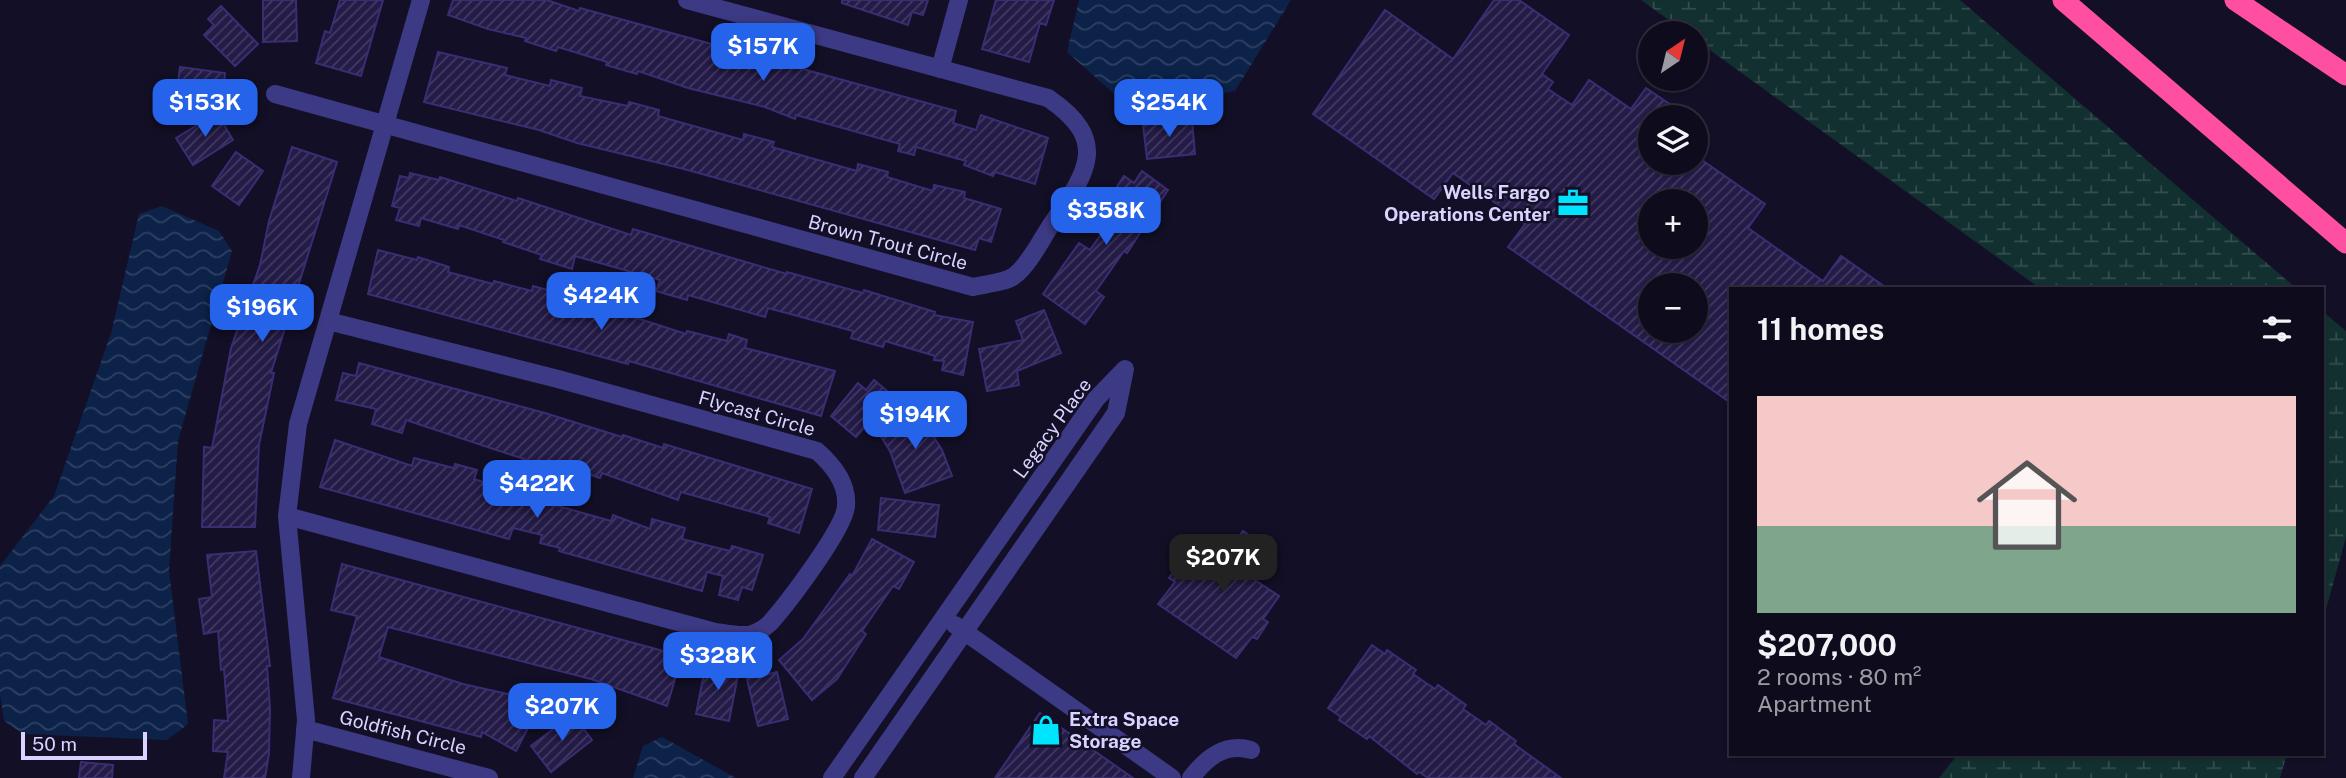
<!DOCTYPE html>
<html lang="en">
<head>
<meta charset="utf-8">
<style>
  :root { --surface:#0e0b1c; --page:#171425; --text:#f1f3f6; --muted:#9b9ba3; --line:#2e2b3b; --accent:#2563eb }
  body { margin:0; font-family:"Public Sans",sans-serif; background:var(--page); color:var(--text); height:100vh; display:flex; flex-direction:column; font-size:26px; white-space:nowrap }
  * { box-sizing:border-box; margin:0 }
  p { font-size:23px; color:var(--muted) }
  .icon { flex:none; width:38px; height:38px; fill:none; stroke:currentColor; stroke-width:2; stroke-linecap:round; stroke-linejoin:round }
  .map { position:relative; flex:1; overflow:hidden }
  .side { position:absolute; left:1729px; top:287px; width:595px; height:469px; display:flex; flex-direction:column; background:var(--surface); border-radius:0px; box-shadow:0 2px 5px #0004,0 0 0 2px var(--line) }
  .side>* { flex:none }
  .needle { width:46px; rotate:35deg }
  .tools { position:absolute; left:1638px; top:21px; display:grid; gap:14px }
  .tools a { display:grid; place-items:center; width:70px; height:70px; border-radius:50%; background:var(--surface); box-shadow:0 2px 5px #0004,0 0 0 2px var(--line); font-size:35px }
  .scale { position:absolute; left:21px; bottom:18px; width:126px; box-sizing:border-box; padding-left:7px; border:4px solid #d9d4ff; border-top:0; font-size:19px; line-height:24px; white-space:nowrap; color:#d9d4ff; -webkit-text-stroke:5px #130f26; paint-order:stroke }
  .price { position:absolute; translate:-50% -60px; padding:0 16px; border-radius:14px; background:var(--accent); color:#fff; font-size:23px; line-height:46px; filter:drop-shadow(0 2px 4px #0008) }
  .price::after { content:''; position:absolute; left:50%; top:42px; width:21px; height:16px; margin-left:-10px; background:inherit; clip-path:polygon(0 0,100% 0,50% 100%) }
  .price.selected { background:#222; color:#fff }
  ul { padding:0; list-style:none }
  li { display:grid; align-content:center; gap:14px; height:371px; padding:0 28px }
  li span { display:grid; place-items:center; height:217px; border-radius:0px; color:#555 }
  li>.icon { margin-inline-start:auto }
  span .icon { width:126px; height:126px; fill:#fffc; stroke-width:1 }
  li b { font-size:30px }
  h2 { display:flex; justify-content:space-between; align-items:center; height:84px; padding:0 28px; font-size:30px }
  .map>svg:first-child { display:block }
  .wetland { fill:url(#wetland-marsh) }
  .water { fill:url(#water-waves) }
  .building { fill:url(#building-hatch); stroke:#3b2d73; stroke-width:2; fill-rule:evenodd }
  .lines { fill:none; stroke-linecap:round; stroke-linejoin:round }
  .minor { stroke:#3d3a85; stroke-width:18 }
  .highway { stroke:#ff4fa3; stroke-width:21 }
  .labels { text-anchor:middle; stroke-width:5; stroke-linejoin:round; paint-order:stroke }
  .poi-label { font-size:19px; font-weight:bold; fill:#d9d4ff; stroke:#130f26; text-anchor:end }
  .street-label { font-size:19px; fill:#d9d4ff; stroke:#130f26 }
</style>
</head>
<body>
<div class="map">
<svg width="2346" height="778" viewBox="0 0 2346 778">
  <defs>
    <pattern id="wetland-marsh" width="20" height="14" patternUnits="userSpaceOnUse" patternTransform="scale(1.75)"><rect width="20" height="14" fill="#12302f"/><path d="M1 5h8M5 5V1M11 12h8M15 12V8" fill="none" stroke="#344d4e"/></pattern>
    <pattern id="water-waves" width="16" height="10" patternUnits="userSpaceOnUse" patternTransform="scale(1.75)"><rect width="16" height="10" fill="#0c2248"/><path d="M0 5q4-4 8 0t8 0" fill="none" stroke="#2f4163"/></pattern>
    <pattern id="building-hatch" width="6" height="6" patternUnits="userSpaceOnUse" patternTransform="scale(1.75)"><rect width="6" height="6" fill="#241b47"/><path d="M-1 1l2-2M0 6l6-6M5 7l2-2" fill="none" stroke="#433b63"/></pattern>
  </defs>
  <rect width="100%" height="100%" fill="#130f26"/>
  <path class="wetland" d="M1641,0H1960L2297,289H2041L1696,40V33H1687Z
    M2322,311L2346,331V537L2322,624Z
    M1958,754H2287L2280,778H1939Z"/>
  <path class="water" d="M1079,0H1291L1235,91L1156,106L1120,99L1067,52Z
    M162,206L219,231L232,251L178,441L169,571L188,724L167,740L23,734L4,721L0,694V566L54,496L111,333L139,214Z
    M662,737L736,778H633L643,746Z"/>
  <path class="building" d="M263,0H296L297,41L263,42Z
    M340,0H383L361,76L316,63L325,31L330,33Z
    M453,0H547L579,11L580,8L956,111L953,123L976,130L981,115L1048,138L1035,184L995,172L993,176L964,165L966,161L916,147L914,155L898,151L900,144L796,115L795,119L765,107L688,88L638,71L637,74L606,65L607,62L558,47L556,51L525,41L526,38L488,29L448,15Z
    M842,0H928L923,15L912,12L908,25L842,3Z
    M996,0H1054L1046,25L1040,23L1029,62L982,49Z
    M1494,0H1519L1569,35L1542,74L1553,82L1548,89L1572,105L1589,80L1631,109L1646,88L1689,117H1650V163H1696V156L1765,204L1748,228L1823,281L1841,256L1888,289H1731V403L1508,247L1525,224L1453,173L1434,199L1313,114L1385,10L1453,59ZM1650,201H1696V247H1650ZM1650,285H1696V331H1650Z
    M221,6L258,44L235,66L204,35L214,25L208,19Z
    M438,52L507,68L505,75L550,86L551,80L582,88L580,96L628,106L629,102L659,110L658,116L743,140L744,134L774,142L772,147L857,171L858,164L888,172L887,177L933,191L934,185L965,192L964,198L1001,209L991,242L979,238L975,250L684,169L577,143L539,130L424,102Z
    M180,67L225,73L222,104L176,98Z
    M217,113L233,140L193,165L176,138Z
    M1192,120L1195,154L1147,159L1143,125Z
    M292,147L337,162L271,373H274L259,445L255,527H202L204,447L212,448L231,348L260,265L269,221Z
    M236,152L263,171L239,205L212,186Z
    M1142,171L1168,190L1127,253L1124,251L1096,291L1104,297L1085,324L1043,294L1079,243L1090,250L1109,223L1098,216L1124,176L1134,183Z
    M410,173L439,180L440,177L517,201L518,198L631,235L633,229L787,274V272L863,293L864,290L935,312L934,315L973,322L963,375L942,370L944,361L934,360L935,356L885,341L883,347L851,338L853,331L768,308L765,317L688,295L687,300L656,291L660,280L575,256L572,269L540,259L542,255L503,242L504,240L459,225L458,229L421,218L419,226L396,220L400,208L392,206L400,176L409,178Z
    M378,250L417,260L418,257L449,267L448,272L493,284L494,281L532,291L533,286L566,295L565,300L612,310L686,334L687,331L727,341L729,334L747,340L745,348L835,371L821,416L629,361L628,364L368,294Z
    M1044,310L1061,353L1017,371L1019,385L987,391L979,349L1023,340L1016,321Z
    M359,363L545,413L622,437L623,435L663,448L664,444L812,489L799,533L768,523L770,517L681,492L678,500L602,473L600,478L562,465L560,471L406,420L402,433L372,424L376,409L336,400L343,373L356,376Z
    M874,380L892,395L856,437L831,416L858,383L866,390Z
    M915,407L942,450L952,476L905,493L890,451L877,430Z
    M335,440L412,466L414,458L454,468L455,464L477,470L474,479L530,498L611,521L613,515L650,529L652,519L685,528L682,539L730,551L732,546L763,555L752,590L742,587L738,600L719,595L723,576L707,572L702,591L559,551L560,548L540,543L542,535L513,528L509,539L320,487Z
    M881,498L939,505L935,537L878,530Z
    M1243,531L1275,553L1255,580L1279,596L1263,619L1268,622L1257,639L1252,637L1236,658L1158,604L1175,582L1169,578L1182,561L1187,564L1202,544L1224,559Z
    M872,539L914,562L899,589L893,586L862,631L866,634L837,679L812,700L779,660L803,639L850,574L852,576Z
    M256,551L270,666H267L270,709L269,753L265,778H224L228,752L213,751L214,720L228,721L224,669L221,670L218,631L204,634L199,599L212,597L207,555Z
    M342,564L682,656L667,706L591,679L388,627L379,657L463,684L512,695L538,709L516,751L482,732L481,737L333,698L357,616L331,610Z
    M1372,645L1385,654L1387,650L1416,670L1413,674L1435,689L1438,685L1466,705L1463,709L1486,725L1489,721L1516,741L1514,744L1561,778H1428L1419,772L1417,774L1369,736L1367,739L1339,720L1341,717L1328,708Z
    M706,663L739,670L729,721L696,714Z
    M777,672L788,719L758,726L747,679Z
    M1040,713L1133,778H995Z
    M573,714L592,740L551,772L531,746Z
    M81,762L113,765L112,778H79Z"/>
  <g class="lines">
    <path class="minor" d="M940,69L959,0
      M275,94L973,287C984,284 1004,283 1014,276C1028,266 1040,242 1049,228C1085,175 1113,142 1048,98L687,0
      M287,516L715,632C725,633 742,637 752,634C758,632 766,627 770,623C787,604 845,528 846,506C848,483 833,465 817,451L558,379L328,321
      M955,625L1172,778
      M305,729L489,778
      M301,778L306,720L287,516L298,424L421,0
      M832,778L1096,399L1125,369L1116,413L863,778
      M1191,778C1206,758 1225,742 1251,750"/>
    <path class="highway" d="M2063,0L2346,243
      M2235,0L2346,75"/>
  </g>
  <defs>
    <g id="office-bare" transform="scale(2.415)"><path d="M-6-3h4V-5.5h4V-3h4V5H-6ZM-1-4.5V-3h2v-1.5ZM-6 0V1H6V0Z" fill="#00e5ff" stroke="#130f26" stroke-width="2.5" paint-order="stroke"/></g>
    <g id="shop-bare" transform="scale(2.415)"><path d="M-5-2.5h2.3a2.7 3.5 0 0 1 5.4 0H5L5.5 6h-11ZM-1.5-2.5h3a1.5 2.3 0 0 0-3 0Z" fill="#00e5ff" stroke="#130f26" stroke-width="2.5" paint-order="stroke"/></g>
  </defs>
  <g fill-rule="evenodd">
    <use href="#office-bare" x="1573" y="203"/>
    <use href="#shop-bare" x="1046" y="730"/>
  </g>
  <g class="labels">
    <g class="poi-label">
      <text x="1550" y="199">Wells Fargo<tspan x="1550" dy="22">Operations Center</tspan></text>
      <text x="1069" y="726" text-anchor="start">Extra Space<tspan x="1069" dy="22">Storage</tspan></text>
    </g>
    <g class="street-label">
      <text transform="translate(888 242) rotate(15)" y="7">Brown Trout Circle</text>
      <text transform="translate(757 413) rotate(16)" y="7">Flycast Circle</text>
      <text transform="translate(1052 428) rotate(-54)" y="7">Legacy Place</text>
      <text transform="translate(403 732) rotate(14)" y="7">Goldfish Circle</text>
    </g>
  </g>
</svg>
<div class="tools">
<a><svg class="needle" viewBox="-14 -14 28 28"><path d="M0-13l5 13h-10z" fill="#e53935"/><path d="M0 13l5-13h-10z" fill="#9b9ba3"/></svg></a>
<a><svg class="icon" aria-label="layers" viewBox="0 0 24 24"><path d="M12 4l9 5-9 5-9-5zM3 14l9 5 9-5"/></svg></a>
<a>+</a>
<a>−</a>
</div>
<div class="scale">50 m</div>
<b class="price" style="left:763px;top:83px">$157K</b>
<b class="price" style="left:205px;top:139px">$153K</b>
<b class="price" style="left:1169px;top:139px">$254K</b>
<b class="price" style="left:1106px;top:247px">$358K</b>
<b class="price" style="left:601px;top:332px">$424K</b>
<b class="price" style="left:262px;top:344px">$196K</b>
<b class="price" style="left:915px;top:451px">$194K</b>
<b class="price" style="left:537px;top:520px">$422K</b>
<b class="price selected" style="left:1223px;top:594px">$207K</b>
<b class="price" style="left:718px;top:692px">$328K</b>
<b class="price" style="left:562px;top:743px">$207K</b>
<section class="side">
<h2>11 homes<svg class="icon" aria-label="filters" viewBox="0 0 24 24"><path d="M4 7h16M4 17h16"/><circle cx="9" cy="7" r="2"/><circle cx="15" cy="17" r="2"/></svg></h2>
<ul>
<li><span style="background:linear-gradient(#f6c9c9 60%,#7fa58c 0)"><svg class="icon" aria-label="home" viewBox="0 0 24 24"><path d="M3 11l9-7 9 7M6 9v11h12V9"/></svg></span><div><b>$207,000</b><p>2 rooms · 80 m²</p><p>Apartment</p></div></li>
</ul>
</section>
</div>
</body>
</html>
